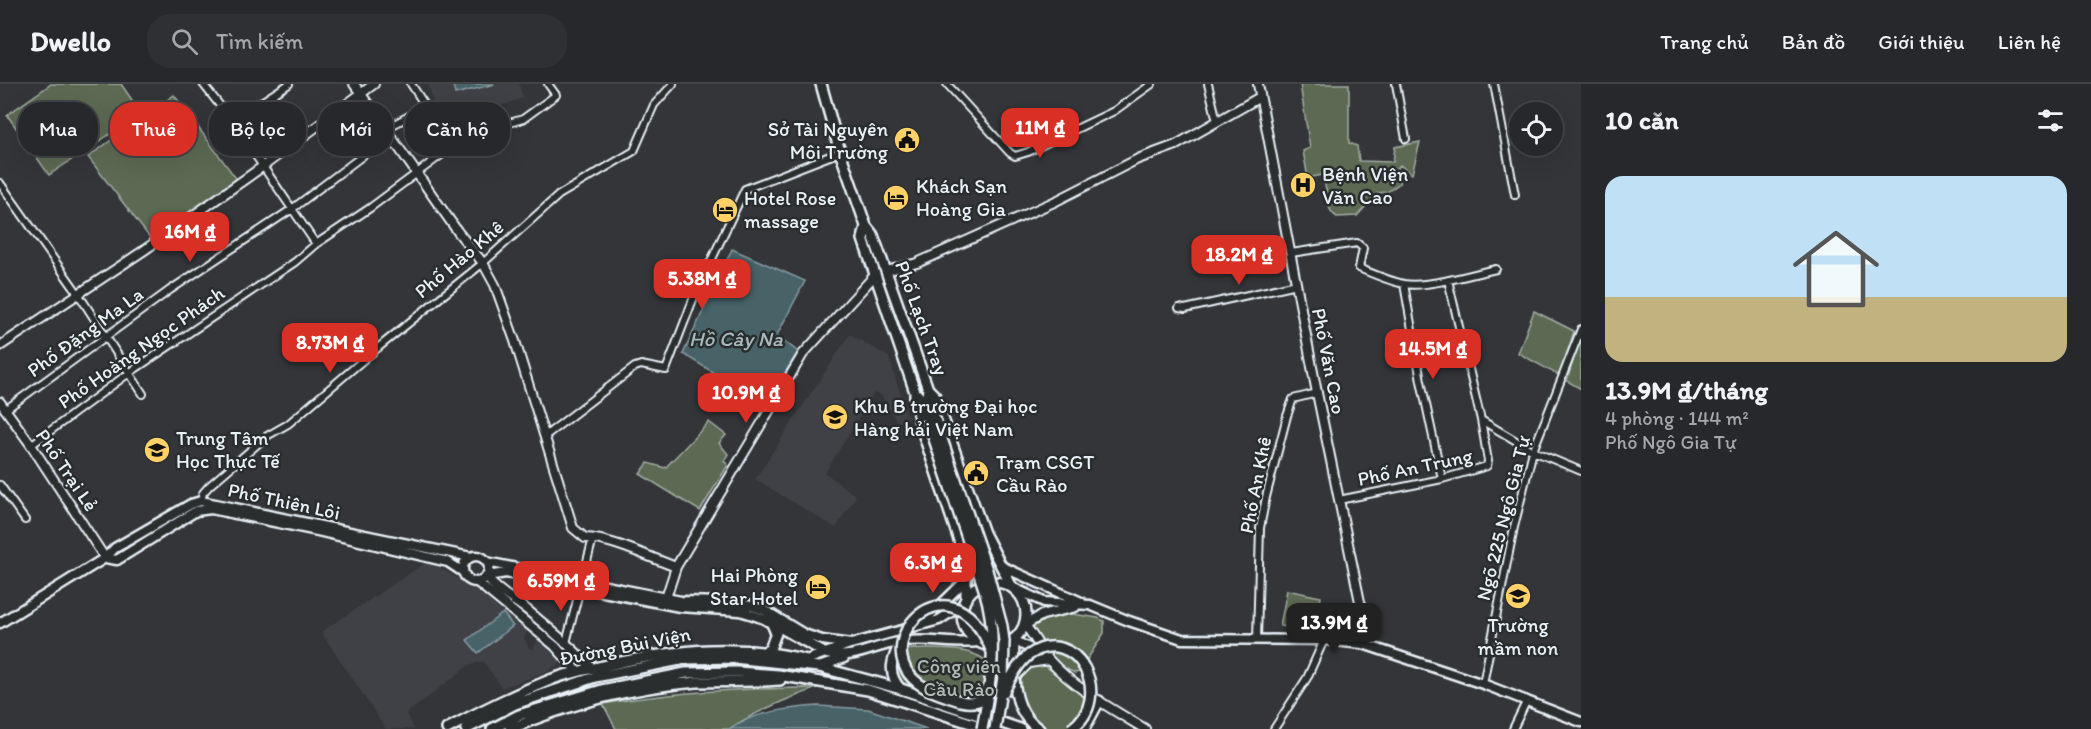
<!DOCTYPE html>
<html lang="vi">
<head>
<meta charset="utf-8">
<style>
  :root { --surface:#27282b; --page:#2f3033; --text:#f1f3f6; --muted:#a4a6a9; --line:#434447; --accent:#d93025 }
  body { margin:0; font-family:Itim,sans-serif; background:var(--page); color:var(--text); height:100vh; display:flex; flex-direction:column; font-size:22px; white-space:nowrap }
  * { box-sizing:border-box; margin:0 }
  p { font-size:20px; color:var(--muted) }
  .icon { flex:none; width:33px; height:33px; fill:none; stroke:currentColor; stroke-width:2; stroke-linecap:round; stroke-linejoin:round }
  .map { position:relative; flex:1; overflow:hidden }
  .side { display:flex; flex-direction:column; background:var(--surface); width:510px }
  .side>* { flex:none }
  .guide { position:absolute; left:18px; top:18px; width:570px; height:54px; display:flex; gap:12px }
  .fabs { position:absolute; left:1509px; top:18px; display:grid; gap:12px }
  .fabs a { display:grid; place-items:center; width:54px; height:54px; border-radius:50%; background:var(--surface); box-shadow:0 6px 24px #0002,0 0 0 2px var(--line); font-size:30px }
  .price { position:absolute; translate:-50% -51px; padding:0 14px; border-radius:12px; background:var(--accent); color:#fff; font-size:20px; line-height:39px; filter:drop-shadow(0 2px 3px #0008) }
  .price::after { content:''; position:absolute; left:50%; top:36px; width:18px; height:14px; margin-left:-9px; background:inherit; clip-path:polygon(0 0,100% 0,50% 100%) }
  .price.on { background:#222; color:#fff }
  ul { padding:0; list-style:none }
  li { display:grid; align-content:center; gap:12px; height:318px; padding:0 24px }
  li span { display:grid; place-items:center; height:186px; border-radius:18px; color:#555 }
  li>.icon { margin-inline-start:auto }
  span .icon { width:108px; height:108px; fill:#fffc; stroke-width:1 }
  li b { font-size:26px }
  h2 { display:flex; justify-content:space-between; align-items:center; height:72px; padding:0 24px; font-size:26px }
  .tag { padding:0 21px; border-radius:24px; background:var(--surface); box-shadow:0 6px 24px #0002,0 0 0 2px var(--line); font-size:21px; line-height:54px }
  .tag.on { background:var(--accent); color:#fff }
  header { display:flex; align-items:center; gap:36px; box-sizing:border-box; height:84px; padding:0 30px; background:var(--surface); border-bottom:2px solid var(--line) }
  header strong { font-size:28px }
  nav { display:flex; gap:33px; margin-inline-start:auto; font-size:21px }
  .search { width:420px; height:54px; background:var(--page); display:flex; align-items:center; gap:15px; box-sizing:border-box; padding:0 21px; border-radius:24px; color:var(--muted); font-size:22px }
  main { display:flex; flex:1; min-height:0 }
  .map>svg:first-child { display:block }
  .built { fill:#413f47 }
  .green { fill:#5b6a52; stroke:#a2aea5; stroke-width:1.5 }
  .water { fill:#466468; stroke:#879ca2; stroke-width:1.5 }
  .lines { fill:none; stroke-linecap:round; stroke-linejoin:round }
  .minor-casing { stroke:#e8f1f8; stroke-width:10 }
  .tertiary-casing { stroke:#e8f1f8; stroke-width:12 }
  .secondary-casing { stroke:#e8f1f8; stroke-width:13 }
  .primary-casing { stroke:#e8f1f8; stroke-width:14 }
  .minor { stroke:#2a2d2e; stroke-width:6 }
  .tertiary { stroke:#2a2d2e; stroke-width:8 }
  .secondary { stroke:#2a2d2e; stroke-width:8 }
  .primary { stroke:#2a2d2e; stroke-width:9 }
  .primary-bridge-casing { stroke:#e8f1f8; stroke-width:14; stroke-linecap:butt }
  .primary-bridge { stroke:#2a2d2e; stroke-width:9 }
  .labels { text-anchor:middle; stroke-width:5; stroke-linejoin:round; paint-order:stroke }
  .poi-label { font-size:20px; fill:#e8f1f8; stroke:#2a2d2e; text-anchor:start }
  .street-label { font-size:20px; fill:#e8f1f8; stroke:#2a2d2e }
  .park-label { font-size:20px; fill:#b0bbb6; stroke:#2a2d2e }
  .water-label { font-size:21px; font-style:italic; fill:#a7b9be; stroke:#2a2d2e }
</style>
</head>
<body>
<header>
<strong>Dwello</strong>
<div class="search"><svg class="icon" aria-label="search" viewBox="0 0 24 24"><circle cx="10" cy="10" r="6"/><path d="M15 15l6 6"/></svg>Tìm kiếm</div>
<nav><a>Trang chủ</a><a>Bản đồ</a><a>Giới thiệu</a><a>Liên hệ</a></nav>
</header>
<main>
<div class="map">
<svg width="1581" height="645" viewBox="0 0 1581 645">
  <rect width="100%" height="100%" fill="#343539"/>
  <filter id="ink" filterUnits="userSpaceOnUse"><feTurbulence type="fractalNoise" baseFrequency=".0167" numOctaves="2"/><feDisplacementMap in="SourceGraphic" scale="12" xChannelSelector="R" yChannelSelector="G"/><feConvolveMatrix kernelMatrix="1 2 1 2 8 2 1 2 1" color-interpolation-filters="sRGB"/></filter>
  <g filter="url(#ink)">
    <path class="built" d="M428,0H519L523,14L466,34L441,45Z
      M850,250L889,273L908,335L898,339L881,311L874,309L825,389L856,412L836,444L755,395Z
      M428,477L481,508L509,528L527,547L524,554L529,564L534,565L538,555L554,566L562,578L548,587L502,604L483,577L468,582L406,630L414,645H386L321,548Z"/>
    <path class="green" d="M51,0H121L141,29L49,91L7,31Z
      M1300,0H1349V59L1357,62L1359,77L1393,78L1395,63L1420,58L1412,90L1400,81L1394,89L1400,99L1387,108L1378,109L1357,132L1337,133C1323,124 1329,105 1322,91L1308,94L1303,67L1310,64Z
      M174,11L238,97L150,154L88,73Z
      M1534,227L1574,247L1560,292L1518,269Z
      M1579,257L1581,258V305L1567,297Z
      M709,338L726,351L719,359L728,370L724,377L728,381L700,427L640,390L648,379L665,384Z
      M1287,506L1321,513L1315,548L1280,542Z
      M1060,528L1098,534L1104,537V549L1079,588L1075,589C1059,583 1033,557 1032,539Z
      M911,565C936,566 971,561 990,580L986,618C980,622 975,623 968,623C961,622 910,606 905,602C891,591 893,568 911,565Z
      M1040,582H1045L1092,617L1079,645H1043C1039,638 1033,633 1028,626C1017,609 1015,584 1040,582Z
      M817,604C786,615 756,627 729,645H616L603,620C674,608 745,604 817,604Z"/>
    <path class="water" d="M453,0H495L455,10Z
      M732,165L805,197L777,251L798,268L765,320L683,270Z
      M503,529L513,542L478,569L467,556Z
      M818,622L868,625L927,645H729C755,628 788,624 818,622Z"/>
    <g class="lines">
      <g class="minor-casing">
        <path id="minor" d="M203,0L232,37L316,160
          M947,0L1010,69L1015,72L1028,68L1114,27L1152,0
          M1208,0L1217,37
          M1396,0L1406,55
          M1494,0L1515,111
          M232,37L289,0
          M385,45L426,23L411,0
          M0,99L79,211L143,310
          M1291,169L1357,159L1363,164L1359,184C1373,190 1389,197 1404,200C1427,204 1472,190 1496,185
          M1404,200L1421,297L1442,395
          M1179,224L1185,225L1297,200
          M5,326L170,206L292,125L390,51
          M1481,336L1533,367L1581,387
          M545,352L635,283L641,281L666,286L694,213L745,105L840,68
          M31,361L129,289L295,178L316,160L370,124L456,60L478,48L523,35L556,11L548,0
          M0,401L25,436
          M1339,416L1442,395L1487,382L1488,377L1481,336L1448,196
          M201,417L203,409L209,402L267,352L288,340L369,271L483,179L559,111L634,67L654,21L673,0
          M1257,556L1260,444L1266,413L1287,332L1293,315L1317,309
          M566,559L593,454
          M1483,600L1514,443L1533,367L1581,245
          M1274,645L1307,594L1324,556
          M1513,645L1527,616"/>
      </g>
      <g class="tertiary-casing">
        <path id="tertiary" d="M354,0L458,148L483,179L495,201L515,257L573,444L585,454C610,454 651,474 676,483
          M1258,0L1317,309L1366,547L1363,560
          M886,187L917,179L1056,117L1138,75L1176,61L1260,13
          M0,262L143,167L262,83L374,0
          M0,318L31,361L105,474
          M486,493C497,507 512,515 526,525C549,544 571,563 592,584
          M477,498L555,562L577,587
          M665,517L676,483L803,270L875,191
          M1025,541C1034,552 1040,565 1049,576C1075,605 1112,625 1145,645
          M1014,556L1038,569
          M1017,591L1029,579L1049,576"/>
      </g>
      <g class="secondary-casing">
        <path id="secondary" d="M463 485a13 13 0 1 1 26 0a13 13 0 1 1-26 0Z
          M105,474L117,476L196,427L211,425L322,448L448,478L463,488
          M487,478L681,517L725,518L752,522L766,527L804,550L822,556L851,560L939,536L964,520
          M1001,482L1081,518
          M487,492L506,489L680,523L740,527L750,530L764,535L827,570C855,576 872,562 899,558C926,553 952,561 978,558
          M1012,503L1044,518L1090,521L1129,537L1182,555L1324,556L1363,560L1483,600L1581,638
          M0,539L105,474L115,464L191,420L201,417L471,473
          M921,540L965,497
          M1025,541L1042,531L1075,523
          M900,558C892,575 886,589 901,605
          M801,578L850,560
          M819,583L844,574"/>
      </g>
      <g class="primary-casing">
        <path id="primary" d="M821,0L840,68L866,142L873,151L928,305L935,312L984,449L1012,503
          M866,142L863,155L915,308V317L921,343L964,471L966,484V515
          M928,305L927,312L934,332
          M915,308L922,316L927,334
          M962 530a32 32 0 1 1 64 0a32 32 0 1 1-64 0Z
          M1014,556C1013,586 1010,627 1039,645
          M764,568L770,565L776,549L772,540
          M447,645C480,627 515,610 550,596C570,588 591,585 612,580C679,565 739,559 807,576
          M466,645L515,620L595,593L685,575L734,574L819,583L901,605L1020,645
          M492,645L519,631L602,606L686,589L736,588L778,591L868,606L989,645
          M510,645C568,620 634,603 697,598C725,597 753,598 780,596
          M1084,645L1099,617"/>
      </g>
      <use href="#minor" class="minor"/>
      <use href="#tertiary" class="tertiary"/>
      <use href="#secondary" class="secondary"/>
      <use href="#primary" class="primary"/>
      <g class="primary-bridge-casing">
        <path id="primary-bridge" d="M934,332L987,486L1002,542L1004,557L1003,593L995,645
          M927,334L984,505C999,554 991,596 982,645
          M986,606L981,616C967,622 951,614 937,609C848,577 948,457 992,568
          M1003,609C1010,596 1017,580 1029,571C1076,538 1116,614 1071,645"/>
      </g>
      <use href="#primary-bridge" class="primary-bridge"/>
    </g>
  </g>
  <defs>
    <g id="civic-disc" transform="scale(1.35)"><circle r="9.5" fill="#ffd166" stroke="#2a2d2e"/><path d="M-.6-6.5H3V-4.5H.6V-3L4-1V1h2V6H-6V1h2V-1L-.6-3ZM-1.2 2.5V6h2.4V2.5Z" fill="#111"/></g>
    <g id="hospital-disc" transform="scale(1.35)"><circle r="9.5" fill="#ffd166" stroke="#2a2d2e"/><path d="M-5-5h3v3.5h4V-5h3V5h-3V1.5h-4V5h-3Z" fill="#111"/></g>
    <g id="hotel-disc" transform="scale(1.35)"><circle r="9.5" fill="#ffd166" stroke="#2a2d2e"/><path d="M-6-4.5h1.5V1H6V5H4.5V3h-9V5H-6ZM-4 0a1.8 1.8 0 1 1 3.6 0ZM.5 0V-2.5h3Q6-2.5 6 0Z" fill="#111"/></g>
    <g id="university-disc" transform="scale(1.35)"><circle r="9.5" fill="#ffd166" stroke="#2a2d2e"/><path d="M0-5L7-2L0 1L-7-2ZM-4 1L0 2.5L4 1V4Q0 6-4 4Z" fill="#111"/></g>
    <g id="school-disc" transform="scale(1.35)"><circle r="9.5" fill="#ffd166" stroke="#2a2d2e"/><path d="M0-5L7-2L0 1L-7-2ZM-4 1L0 2.5L4 1V4Q0 6-4 4Z" fill="#111"/></g>
  </defs>
  <g fill-rule="evenodd">
    <use href="#civic-disc" x="907" y="56"/>
    <use href="#hospital-disc" x="1303" y="101"/>
    <use href="#hotel-disc" x="896" y="114"/>
    <use href="#hotel-disc" x="725" y="126"/>
    <use href="#university-disc" x="835" y="333"/>
    <use href="#school-disc" x="157" y="366"/>
    <use href="#civic-disc" x="976" y="389"/>
    <use href="#hotel-disc" x="818" y="503"/>
    <use href="#school-disc" x="1518" y="512"/>
  </g>
  <g class="labels">
    <g class="poi-label">
      <text x="888" y="52" text-anchor="end">Sở Tài Nguyên<tspan x="888" dy="23">Môi Trường</tspan></text>
      <text x="1322" y="97">Bệnh Viện<tspan x="1322" dy="23">Văn Cao</tspan></text>
      <text x="916" y="109">Khách Sạn<tspan x="916" dy="23">Hoàng Gia</tspan></text>
      <text x="744" y="121">Hotel Rose<tspan x="744" dy="23">massage</tspan></text>
      <text x="854" y="329">Khu B trường Đại học<tspan x="854" dy="23">Hàng hải Việt Nam</tspan></text>
      <text x="176" y="361">Trung Tâm<tspan x="176" dy="23">Học Thực Tế</tspan></text>
      <text x="996" y="385">Trạm CSGT<tspan x="996" dy="23">Cầu Rào</tspan></text>
      <text x="798" y="498" text-anchor="end">Hai Phòng<tspan x="798" dy="23">Star Hotel</tspan></text>
      <text x="1518" y="548" text-anchor="middle">Trường<tspan x="1518" dy="23">mầm non</tspan></text>
    </g>
    <g class="street-label">
      <text transform="translate(459 175) rotate(-40)" y="7">Phố Hào Khê</text>
      <text transform="translate(922 234) rotate(70)" y="7">Phố Lạch Tray</text>
      <text transform="translate(85 248) rotate(-36)" y="7">Phố Đặng Ma La</text>
      <text transform="translate(141 263) rotate(-35)" y="7">Phố Hoàng Ngọc Phách</text>
      <text transform="translate(1329 277) rotate(79)" y="7">Phố Văn Cao</text>
      <text transform="translate(1415 383) rotate(-12)" y="7">Phố An Trung</text>
      <text transform="translate(67 386) rotate(56)" y="7">Phố Trại Lẻ</text>
      <text transform="translate(1255 401) rotate(-79)" y="7">Phố An Khê</text>
      <text transform="translate(284 417) rotate(12)" y="7">Phố Thiên Lôi</text>
      <text transform="translate(1503 434) rotate(-76)" y="7">Ngõ 225 Ngô Gia Tự</text>
      <text transform="translate(625 562) rotate(-11)" y="7">Đường Bùi Viện</text>
    </g>
    <g class="park-label">
      <text x="959" y="589">Công viên<tspan x="959" dy="23">Cầu Rào</tspan></text>
    </g>
    <g class="water-label">
      <text x="736" y="262">Hồ Cây Na</text>
    </g>
  </g>
</svg>
<div class="fabs">
<a><svg class="icon" aria-label="locate" viewBox="0 0 24 24"><circle cx="12" cy="12" r="6"/><path d="M12 2v4M12 18v4M2 12h4M18 12h4"/></svg></a>
</div>
<b class="price" style="left:1040px;top:75px">11M ₫</b>
<b class="price" style="left:190px;top:179px">16M ₫</b>
<b class="price" style="left:1239px;top:202px">18.2M ₫</b>
<b class="price" style="left:702px;top:226px">5.38M ₫</b>
<b class="price" style="left:330px;top:290px">8.73M ₫</b>
<b class="price" style="left:1433px;top:296px">14.5M ₫</b>
<b class="price" style="left:746px;top:340px">10.9M ₫</b>
<b class="price" style="left:933px;top:510px">6.3M ₫</b>
<b class="price" style="left:561px;top:528px">6.59M ₫</b>
<b class="price on" style="left:1334px;top:570px">13.9M ₫</b>
<div class="guide">
<a class="tag">Mua</a>
<a class="tag on">Thuê</a>
<a class="tag">Bộ lọc</a>
<a class="tag">Mới</a>
<a class="tag">Căn hộ</a>
</div>
</div>
<section class="side">
<h2>10 căn<svg class="icon" aria-label="filters" viewBox="0 0 24 24"><path d="M4 7h16M4 17h16"/><circle cx="9" cy="7" r="2"/><circle cx="15" cy="17" r="2"/></svg></h2>
<ul>
<li><span style="background:linear-gradient(#bfe0f5 65%,#c2b280 0)"><svg class="icon" aria-label="home" viewBox="0 0 24 24"><path d="M3 11l9-7 9 7M6 9v11h12V9"/></svg></span><div><b>13.9M ₫/tháng</b><p>4 phòng · 144 m²</p><p>Phố Ngô Gia Tự</p></div></li>
</ul>
</section>
</main>
</body>
</html>
